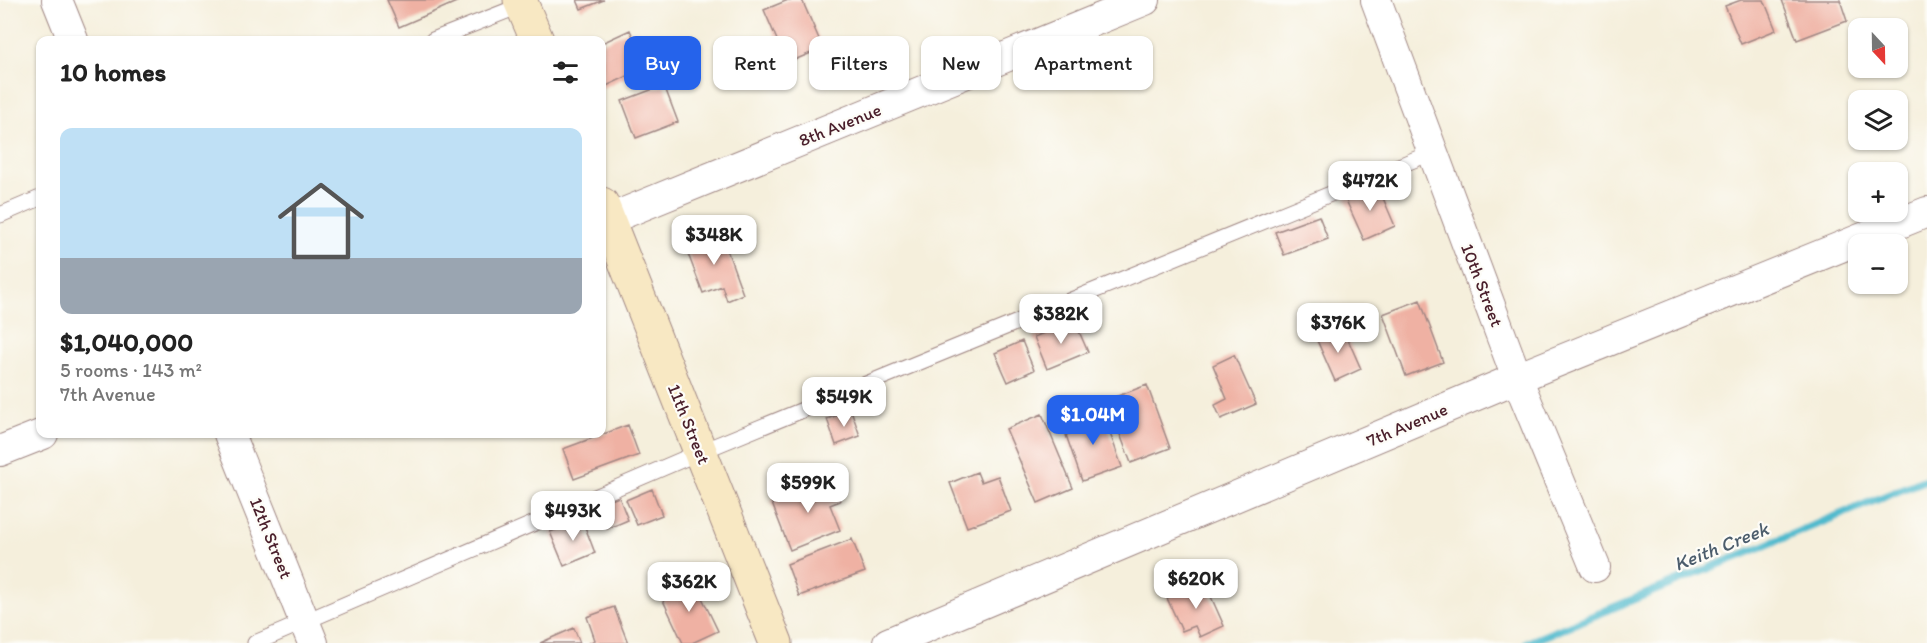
<!DOCTYPE html>
<html lang="en">
<head>
<meta charset="utf-8">
<style>
  :root { --surface:#fff; --page:#f2f2f2; --text:#222; --muted:#767676; --accent:#2563eb }
  body { margin:0; font-family:Itim,sans-serif; background:var(--page); color:var(--text); height:100vh; display:flex; flex-direction:column; font-size:22px; white-space:nowrap }
  * { box-sizing:border-box; margin:0 }
  p { font-size:20px; color:var(--muted) }
  .icon { flex:none; width:33px; height:33px; fill:none; stroke:currentColor; stroke-width:2; stroke-linecap:round; stroke-linejoin:round }
  .map { position:relative; flex:1; overflow:hidden }
  .sheet { position:absolute; left:36px; top:36px; width:570px; height:402px; display:flex; flex-direction:column; background:var(--surface); border-radius:12px; box-shadow:0 2px 4px #0004 }
  .sheet>* { flex:none }
  .banner { position:absolute; left:624px; top:36px; width:570px; height:54px; display:flex; gap:12px }
  .needle { width:39px; rotate:158deg }
  .buttons { position:absolute; left:1848px; top:18px; display:grid; gap:12px }
  .buttons a { display:grid; place-items:center; width:60px; height:60px; border-radius:12px; background:var(--surface); box-shadow:0 2px 4px #0004; font-size:30px }
  .price { position:absolute; translate:-50% -51px; padding:0 14px; border-radius:12px; background:#fff; color:#222; font-size:20px; line-height:39px; filter:drop-shadow(0 2px 3px #0008) }
  .price::after { content:''; position:absolute; left:50%; top:36px; width:18px; height:14px; margin-left:-9px; background:inherit; clip-path:polygon(0 0,100% 0,50% 100%) }
  .price.selected { background:var(--accent); color:#fff }
  ul { padding:0; list-style:none }
  li { display:grid; align-content:center; gap:12px; height:318px; padding:0 24px }
  li span { display:grid; place-items:center; height:186px; border-radius:12px; color:#555 }
  li>.icon { margin-inline-start:auto }
  span .icon { width:108px; height:108px; fill:#fffc; stroke-width:1 }
  li b { font-size:26px }
  h2 { display:flex; justify-content:space-between; align-items:center; height:72px; padding:0 24px; font-size:26px }
  .pill { padding:0 21px; border-radius:12px; background:var(--surface); box-shadow:0 2px 4px #0004; font-size:21px; line-height:54px }
  .pill.selected { background:var(--accent); color:#fff }
  .map>svg:first-child { display:block }
  .lines { fill:none; stroke-linecap:round; stroke-linejoin:round }
  .stream { stroke:#50bacd; stroke-width:8 }
  .building { fill:#efb1a3 }
  .service-casing { stroke:#a08784; stroke-width:17 }
  .minor-casing { stroke:#a08784; stroke-width:32 }
  .secondary-casing { stroke:#a08784; stroke-width:35 }
  .service { stroke:#fff; stroke-width:15 }
  .minor { stroke:#fff; stroke-width:30 }
  .secondary { stroke:#f8e8c3; stroke-width:33 }
  .labels { text-anchor:middle; stroke-width:4.5; stroke-linejoin:round; paint-order:stroke }
  .street-label { font-size:18px; fill:#4a1f2b; stroke:#fdfcf7 }
  .water-label { font-size:20px; font-style:italic; fill:#4c5d6c; stroke:#fdfcf7 }
</style>
</head>
<body>
<div class="map">
<svg width="1927" height="643" viewBox="0 0 1927 643">
  <rect width="100%" height="100%" fill="#fdfcf7"/>
  <filter id="ink" filterUnits="userSpaceOnUse"><feTurbulence type="fractalNoise" baseFrequency=".0167" numOctaves="2"/><feDisplacementMap in="SourceGraphic" scale="12" xChannelSelector="R" yChannelSelector="G"/><feConvolveMatrix kernelMatrix="1 2 1 2 8 2 1 2 1" color-interpolation-filters="sRGB"/></filter>
  <filter id="wash" filterUnits="userSpaceOnUse"><feTurbulence type="fractalNoise" baseFrequency=".008" numOctaves="4" result="noise"/><feDisplacementMap in="SourceGraphic" scale="24" xChannelSelector="R" yChannelSelector="G"/><feGaussianBlur stdDeviation="1.35" result="paint"/><feColorMatrix in="noise" values="0 0 0 0 0 0 0 0 0 0 0 0 0 0 0 0 0 1.4 0 .05"/><feComposite in="paint" operator="in"/></filter>
  <g filter="url(#wash)">
    <rect width="100%" height="100%" fill="#f5efdc"/>
    <g class="lines">
      <path class="stream" d="M1527,643L1927,479"/>
    </g>
    <g id="blocks">
      <path class="building" d="M387,0H461L399,27Z
        M577,0H604L581,9Z
        M788,0H802L823,48L787,63L764,10Z
        M1741,0H1764L1776,30L1741,44L1725,6Z
        M1782,0H1840L1847,21L1797,40Z
        M630,30L641,55L650,51L656,63L602,88V43Z
        M664,85L678,122L636,138L622,101Z
        M1377,184L1395,226L1364,240L1345,198Z
        M1319,216L1328,239L1284,255L1275,232Z
        M721,233L743,294L727,301L722,286L703,293L685,246Z
        M1420,300L1443,362L1406,376L1383,314Z
        M1074,320L1088,352L1047,369L1034,337Z
        M1342,326L1361,369L1335,381L1316,338Z
        M1022,341L1034,370L1008,382L995,353Z
        M1234,355L1256,404L1221,419L1215,405L1227,399L1213,365Z
        M1147,385L1170,448L1131,463L1107,400Z
        M1101,408L1122,467L1082,481L1066,435L1078,431L1074,418Z
        M851,410L860,436L836,445L827,419Z
        M1042,414L1073,488L1038,503L1006,429Z
        M628,425L639,455L574,479L563,449Z
        M977,472L981,482L998,476L1011,511L967,527L950,483Z
        M831,478L840,501L830,505L840,530L790,550L771,501Z
        M652,489L662,515L637,525L626,500Z
        M619,497L628,520L607,529L597,505Z
        M582,519L595,553L564,566L550,532Z
        M852,539L865,572L799,596L787,564Z
        M694,581L718,631L692,643H683L661,596Z
        M1204,581L1224,626L1200,637L1195,626L1182,631L1167,598Z
        M614,607L628,643H589L595,640L587,617Z
        M574,628L580,643H540Z"/>
    </g>
  </g>
  <g filter="url(#ink)">
    <use href="#blocks" fill-opacity="0" stroke="#a08784" stroke-width="1.5"/>
    <g class="lines">
      <g class="service-casing">
        <path id="service" d="M433,40L522,5
          M0,215L40,198
          M255,643L700,452L1433,152"/>
      </g>
      <g class="minor-casing">
        <path id="minor" d="M57,0L73,40
          M1376,0L1517,378L1595,567
          M602,222L1145,0
          M229,434L313,643
          M0,451L43,434
          M888,643L1517,378L1927,212"/>
      </g>
      <g class="secondary-casing">
        <path id="secondary" d="M520,0L537,40
          M602,204L776,643"/>
      </g>
      <use href="#service" class="service"/>
      <use href="#minor" class="minor"/>
      <use href="#secondary" class="secondary"/>
    </g>
  </g>
  <g class="labels">
    <g class="street-label">
      <text transform="translate(840 125) rotate(-22)" y="6">8th Avenue</text>
      <text transform="translate(1482 285) rotate(69)" y="6">10th Street</text>
      <text transform="translate(689 424) rotate(68)" y="6">11th Street</text>
      <text transform="translate(1407 425) rotate(-23)" y="6">7th Avenue</text>
      <text transform="translate(271 538) rotate(68)" y="6">12th Street</text>
    </g>
    <g class="water-label">
      <text transform="translate(1721 546) rotate(-22)" y="7">Keith Creek</text>
    </g>
  </g>
</svg>
<div class="buttons">
<a><svg class="needle" viewBox="-14 -14 28 28"><path d="M0-13l5 13h-10z" fill="#e53935"/><path d="M0 13l5-13h-10z" fill="#767676"/></svg></a>
<a><svg class="icon" aria-label="layers" viewBox="0 0 24 24"><path d="M12 4l9 5-9 5-9-5zM3 14l9 5 9-5"/></svg></a>
<a>+</a>
<a>−</a>
</div>
<b class="price" style="left:1370px;top:212px">$472K</b>
<b class="price" style="left:714px;top:266px">$348K</b>
<b class="price" style="left:1061px;top:345px">$382K</b>
<b class="price" style="left:1338px;top:354px">$376K</b>
<b class="price" style="left:844px;top:428px">$549K</b>
<b class="price selected" style="left:1093px;top:446px">$1.04M</b>
<b class="price" style="left:808px;top:514px">$599K</b>
<b class="price" style="left:573px;top:542px">$493K</b>
<b class="price" style="left:1196px;top:610px">$620K</b>
<b class="price" style="left:689px;top:613px">$362K</b>
<div class="banner">
<a class="pill selected">Buy</a>
<a class="pill">Rent</a>
<a class="pill">Filters</a>
<a class="pill">New</a>
<a class="pill">Apartment</a>
</div>
<section class="sheet">
<h2>10 homes<svg class="icon" aria-label="filters" viewBox="0 0 24 24"><path d="M4 7h16M4 17h16"/><circle cx="9" cy="7" r="2"/><circle cx="15" cy="17" r="2"/></svg></h2>
<ul>
<li><span style="background:linear-gradient(#bfe0f5 70%,#9aa5b1 0)"><svg class="icon" aria-label="home" viewBox="0 0 24 24"><path d="M3 11l9-7 9 7M6 9v11h12V9"/></svg></span><div><b>$1,040,000</b><p>5 rooms · 143 m²</p><p>7th Avenue</p></div></li>
</ul>
</section>
</div>
</body>
</html>
